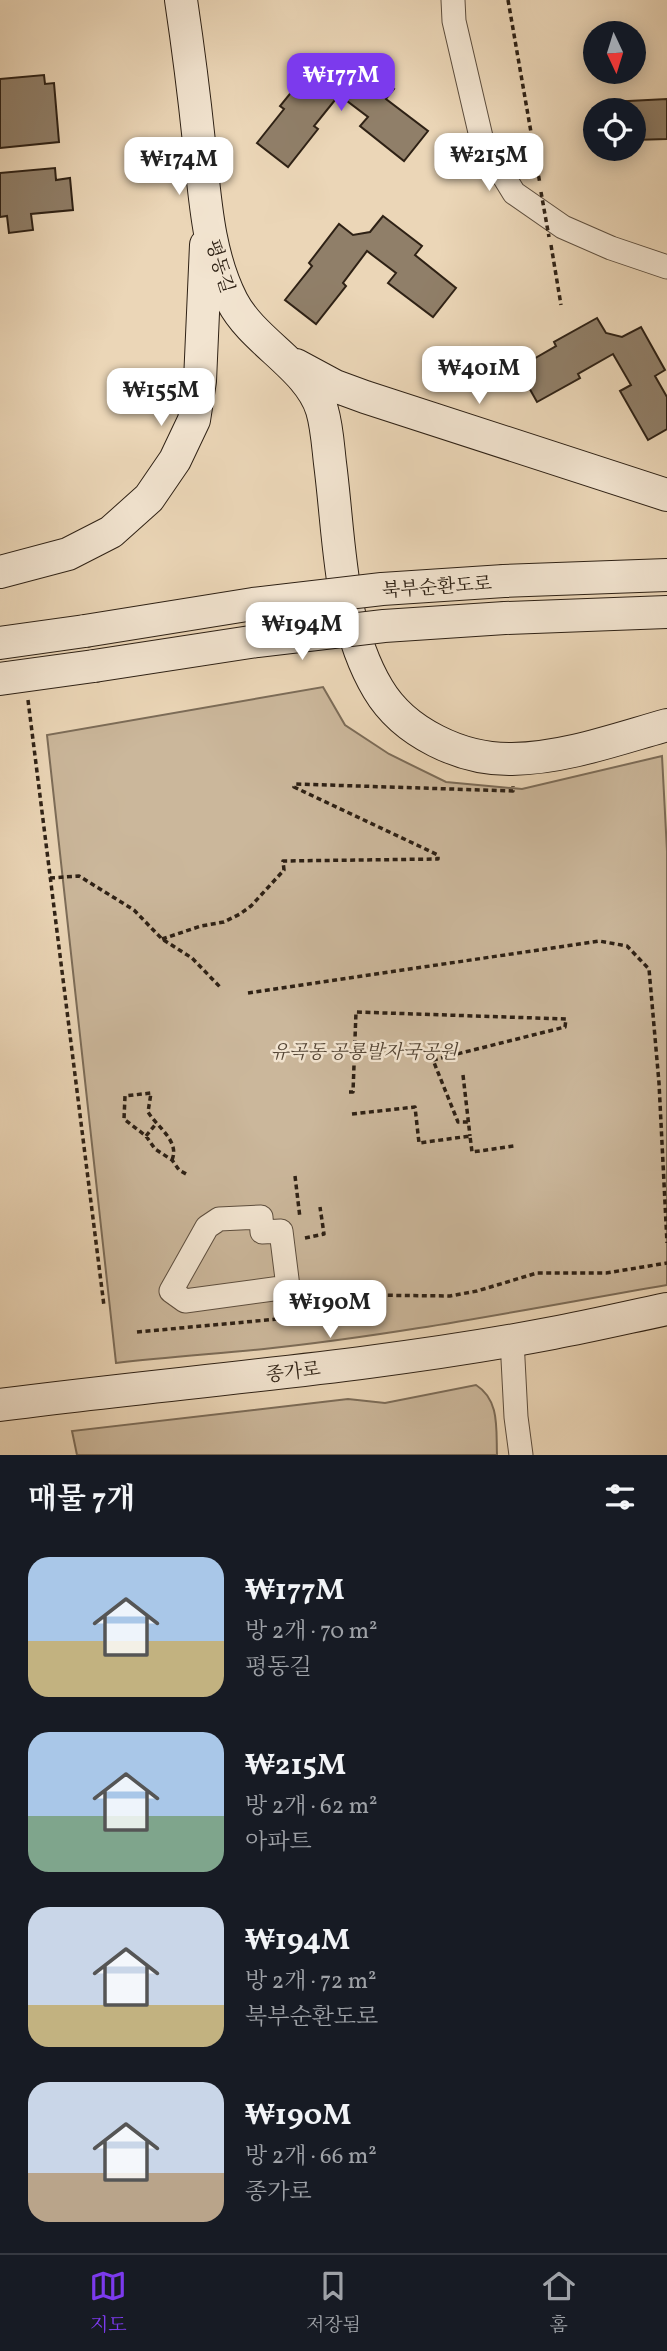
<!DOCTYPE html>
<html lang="ko">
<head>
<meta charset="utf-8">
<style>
  :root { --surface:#171b24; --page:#242831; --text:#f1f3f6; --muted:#9ea1a6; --line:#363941; --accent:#7c3aed }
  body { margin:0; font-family:Vollkorn,"Noto Serif KR",serif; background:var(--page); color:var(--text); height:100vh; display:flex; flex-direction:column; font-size:26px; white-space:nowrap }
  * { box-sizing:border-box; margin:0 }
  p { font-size:23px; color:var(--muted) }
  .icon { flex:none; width:38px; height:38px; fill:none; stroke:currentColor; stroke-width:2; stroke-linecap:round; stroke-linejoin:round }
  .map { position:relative; height:1455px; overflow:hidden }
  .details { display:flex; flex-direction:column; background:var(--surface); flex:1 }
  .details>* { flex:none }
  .needle { width:46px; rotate:176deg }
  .tools { position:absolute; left:583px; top:21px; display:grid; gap:14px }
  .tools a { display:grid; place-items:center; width:63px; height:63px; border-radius:50%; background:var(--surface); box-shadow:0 4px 18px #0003; font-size:35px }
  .price { position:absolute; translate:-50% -60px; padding:0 16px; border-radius:14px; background:#fff; color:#222; font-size:23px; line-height:46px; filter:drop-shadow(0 2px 4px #0008) }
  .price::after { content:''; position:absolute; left:50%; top:42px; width:21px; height:16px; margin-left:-10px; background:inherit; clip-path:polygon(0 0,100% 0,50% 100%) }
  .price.selected { background:var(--accent); color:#fff }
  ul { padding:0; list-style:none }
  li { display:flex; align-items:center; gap:21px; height:175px; padding:0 28px }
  li span { display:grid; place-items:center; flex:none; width:196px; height:140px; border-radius:21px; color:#555 }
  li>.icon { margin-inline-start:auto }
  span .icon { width:84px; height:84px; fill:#fffc; stroke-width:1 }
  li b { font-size:30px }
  h2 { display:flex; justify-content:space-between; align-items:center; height:84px; padding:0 28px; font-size:30px }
  .menu { display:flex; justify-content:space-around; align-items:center; height:98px; border-top:2px solid var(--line); background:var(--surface); font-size:19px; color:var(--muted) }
  .menu a { display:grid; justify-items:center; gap:4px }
  .menu .selected { color:var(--accent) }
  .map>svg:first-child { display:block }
  .green { fill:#cbb79b; stroke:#7c6c58; stroke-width:2 }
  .building { fill:#907f69; stroke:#2e2115; stroke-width:2 }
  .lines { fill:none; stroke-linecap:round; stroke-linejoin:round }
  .street-casing { stroke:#5d4e3e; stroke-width:25 }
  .secondary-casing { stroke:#2e2115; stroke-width:34 }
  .path { stroke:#2e2115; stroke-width:3.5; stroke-dasharray:5 3.5; stroke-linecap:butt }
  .street { stroke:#f2e4d0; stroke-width:23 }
  .secondary { stroke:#f2e4d0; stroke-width:32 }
  .secondary-bridge-casing { stroke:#2e2115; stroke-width:34; stroke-linecap:butt }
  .path-bridge { stroke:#2e2115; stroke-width:3.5; stroke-dasharray:5 3.5; stroke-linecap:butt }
  .secondary-bridge { stroke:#f2e4d0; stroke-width:32 }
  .labels { text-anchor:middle; stroke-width:5; stroke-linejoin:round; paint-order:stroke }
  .street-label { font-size:19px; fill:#2e2115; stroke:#f2e4d0 }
  .park-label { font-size:19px; font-style:italic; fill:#554636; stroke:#f2e4d0 }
</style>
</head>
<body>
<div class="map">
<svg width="667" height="1455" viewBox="0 0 667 1455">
  <rect width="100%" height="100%" fill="#ebd6b7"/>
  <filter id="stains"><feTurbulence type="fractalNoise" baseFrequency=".00286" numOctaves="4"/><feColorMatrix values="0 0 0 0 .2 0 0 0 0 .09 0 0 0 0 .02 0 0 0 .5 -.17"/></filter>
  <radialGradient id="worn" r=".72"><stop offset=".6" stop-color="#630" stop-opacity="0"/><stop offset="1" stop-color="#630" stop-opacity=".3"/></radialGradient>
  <path class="green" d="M323,687L345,725L389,754L446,782L522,789L662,756L667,851V1285C533,1308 399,1335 264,1349C214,1354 165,1357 116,1363L47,735Z
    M476,1385C500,1400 496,1429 497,1455H77L72,1431L348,1399L385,1403Z"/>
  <path class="building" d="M354,59L394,89L386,99L428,131L404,161L360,126L368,117L339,95L314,126L318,129L288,167L257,143L284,109L280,106L311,68L324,78L341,76Z
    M44,75L45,84L54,83L59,142L0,148V79Z
    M667,99V139L634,140V110H610V102Z
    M55,168L56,180L70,178L73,210L31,214L33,230L9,233L7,216L0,217V173Z
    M383,216L422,246L415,255L456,288L433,317L388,283L396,273L367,251L343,283L346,286L316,324L285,300L312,266L309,263L339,224L353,235L370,232Z
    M597,318L606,333L622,337L641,327L665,370L655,376L667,397V429L648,440L620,391L631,385L613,354L578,374L580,378L537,402L518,368L556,346L554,342Z"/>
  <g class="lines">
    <g class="street-casing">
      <path id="street" d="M453,0L454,21L482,141L514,193L563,227L611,248L667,267
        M261,1217L262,1232L281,1231L288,1287L185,1301L171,1291L207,1227L219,1219Z
        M512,1340L516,1417L521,1455"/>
    </g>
    <g class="secondary-casing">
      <path id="secondary" d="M181,0C188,47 194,94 199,142C205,195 207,252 232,301C253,342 309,367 322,410C327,427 328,446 330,463C336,510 338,558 347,604C353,633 363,664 378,689C404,733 462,760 512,759C565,758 617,739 667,725
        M296,365L335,386L365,397L667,495
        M0,572L68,554L111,532L149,498L175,460L194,420L200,381L206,245
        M504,581L667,575
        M505,618L667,612
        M0,643L85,631
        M0,679L94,666
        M0,1405C184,1381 370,1368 553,1333C591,1326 629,1317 667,1309"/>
    </g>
    <path class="path" d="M508,0L540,184
      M551,245L561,305
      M28,700L104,1306
      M50,878L79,876L134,910L162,939L192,958L220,987
      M162,939L201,926L224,922L240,914L251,906L284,870L283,861L438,859V855L294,787L296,784L513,791V786
      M248,993L599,941L627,946L649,969L659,1083L667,1243
      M463,1075L470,1136
      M349,1092H353L356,1012L566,1019L565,1027L433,1060L458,1122H469
      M352,1114L415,1107L419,1143L470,1136L472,1152L514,1146
      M146,1136L155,1125
      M172,1160C180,1141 157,1127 148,1112L151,1093L125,1096L124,1119L146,1136L155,1149L172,1160L179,1170L188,1175
      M295,1176L300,1218
      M305,1238L324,1234L320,1207
      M137,1332L289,1318L362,1295L450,1296L477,1291L537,1273H606L667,1263"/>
    <use href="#street" class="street"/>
    <use href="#secondary" class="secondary"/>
    <g class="secondary-bridge-casing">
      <path id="secondary-bridge" d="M85,631L253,604L382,589L504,581
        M94,666L257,641L384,626L505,618"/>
    </g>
    <path class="path-bridge" d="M541,192L549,237"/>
    <use href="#secondary-bridge" class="secondary-bridge"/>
  </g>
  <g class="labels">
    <g class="street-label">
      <text transform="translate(221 266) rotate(73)" y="7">평동길</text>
      <text transform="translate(437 586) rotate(-4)" y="7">북부순환도로</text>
      <text transform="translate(293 1371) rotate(-7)" y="7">종가로</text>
    </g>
    <g class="park-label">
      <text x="364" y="1058">유곡동 공룡발자국공원</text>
    </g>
  </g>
  <rect width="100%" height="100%" filter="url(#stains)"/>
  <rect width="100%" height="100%" fill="url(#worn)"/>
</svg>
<div class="tools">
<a><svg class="needle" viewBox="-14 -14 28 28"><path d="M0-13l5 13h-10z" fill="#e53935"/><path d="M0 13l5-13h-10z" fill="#9ea1a6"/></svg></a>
<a><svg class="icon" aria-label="locate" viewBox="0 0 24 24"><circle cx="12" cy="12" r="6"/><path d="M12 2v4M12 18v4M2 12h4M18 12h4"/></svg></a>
</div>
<b class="price selected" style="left:341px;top:113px">₩177M</b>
<b class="price" style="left:489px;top:193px">₩215M</b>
<b class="price" style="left:179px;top:197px">₩174M</b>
<b class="price" style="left:479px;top:406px">₩401M</b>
<b class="price" style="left:161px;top:428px">₩155M</b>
<b class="price" style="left:302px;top:662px">₩194M</b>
<b class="price" style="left:330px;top:1340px">₩190M</b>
</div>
<section class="details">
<h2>매물 7개<svg class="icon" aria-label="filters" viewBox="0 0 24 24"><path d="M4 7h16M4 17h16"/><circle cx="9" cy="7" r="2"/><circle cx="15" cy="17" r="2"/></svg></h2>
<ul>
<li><span style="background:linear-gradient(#a9c7e8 60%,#c2b280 0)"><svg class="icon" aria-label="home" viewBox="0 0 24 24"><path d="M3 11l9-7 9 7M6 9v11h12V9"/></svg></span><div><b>₩177M</b><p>방 2개 · 70 m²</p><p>평동길</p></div></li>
<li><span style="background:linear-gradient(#a9c7e8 60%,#7fa58c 0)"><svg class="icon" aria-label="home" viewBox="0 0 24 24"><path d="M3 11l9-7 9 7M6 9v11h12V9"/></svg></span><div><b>₩215M</b><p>방 2개 · 62 m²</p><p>아파트</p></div></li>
<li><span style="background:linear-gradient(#c9d6e8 70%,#c2b280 0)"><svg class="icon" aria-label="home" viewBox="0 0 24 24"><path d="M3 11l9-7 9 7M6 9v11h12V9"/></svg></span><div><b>₩194M</b><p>방 2개 · 72 m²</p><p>북부순환도로</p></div></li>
<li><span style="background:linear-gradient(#c9d6e8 65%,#b9a48a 0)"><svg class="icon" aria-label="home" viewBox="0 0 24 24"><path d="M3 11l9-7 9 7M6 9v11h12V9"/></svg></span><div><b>₩190M</b><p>방 2개 · 66 m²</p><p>종가로</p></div></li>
</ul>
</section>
<nav class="menu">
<a class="selected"><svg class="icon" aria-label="map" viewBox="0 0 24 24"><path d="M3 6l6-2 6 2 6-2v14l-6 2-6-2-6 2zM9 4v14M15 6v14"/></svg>지도</a>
<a><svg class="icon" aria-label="saved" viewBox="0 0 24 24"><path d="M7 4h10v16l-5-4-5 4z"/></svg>저장됨</a>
<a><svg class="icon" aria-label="home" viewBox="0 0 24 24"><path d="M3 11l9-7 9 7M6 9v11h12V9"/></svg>홈</a>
</nav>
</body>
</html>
